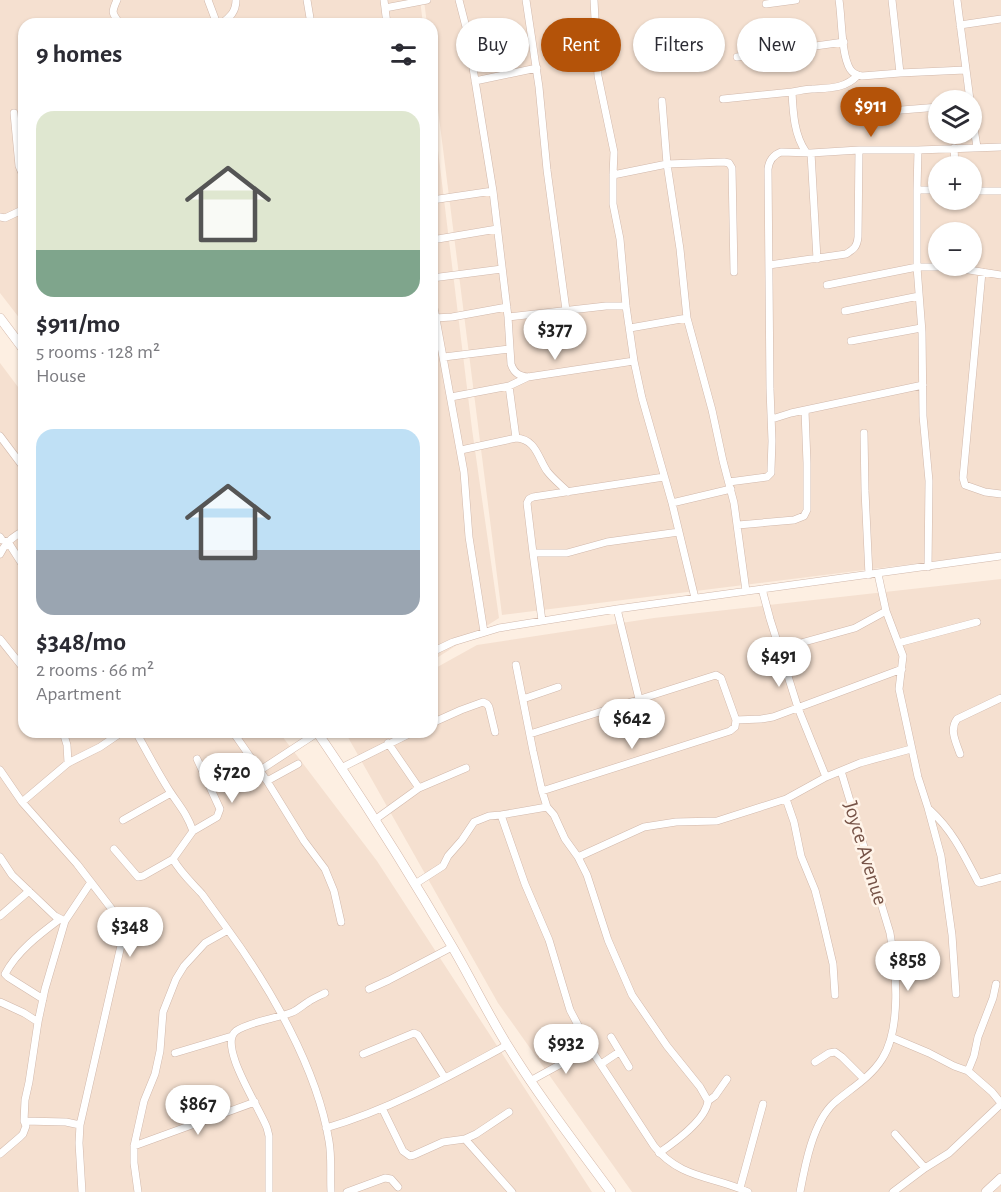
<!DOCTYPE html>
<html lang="en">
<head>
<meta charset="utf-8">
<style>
  :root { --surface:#fff; --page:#f2f2f3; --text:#2b2b33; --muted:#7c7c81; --accent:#b45309 }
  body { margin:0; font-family:"Alegreya Sans",sans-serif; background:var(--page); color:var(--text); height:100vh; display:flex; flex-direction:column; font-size:22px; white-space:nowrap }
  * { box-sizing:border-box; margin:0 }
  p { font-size:20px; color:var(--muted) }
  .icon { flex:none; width:33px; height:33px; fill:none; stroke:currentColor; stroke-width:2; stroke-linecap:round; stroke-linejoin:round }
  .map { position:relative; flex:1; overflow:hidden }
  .details { position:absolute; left:18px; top:18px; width:420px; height:720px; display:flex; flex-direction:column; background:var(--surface); border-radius:18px; box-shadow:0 2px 4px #0004 }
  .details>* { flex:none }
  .top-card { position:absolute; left:456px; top:18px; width:454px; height:54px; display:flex; gap:12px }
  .tools { position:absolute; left:928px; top:90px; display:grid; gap:12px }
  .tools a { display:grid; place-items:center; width:54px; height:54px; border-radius:50%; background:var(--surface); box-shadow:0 2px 4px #0004; font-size:30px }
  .price { position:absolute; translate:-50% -51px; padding:0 14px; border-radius:21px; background:#fff; color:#222; font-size:20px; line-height:39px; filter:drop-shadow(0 2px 3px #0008) }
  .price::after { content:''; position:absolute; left:50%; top:36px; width:18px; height:14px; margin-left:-9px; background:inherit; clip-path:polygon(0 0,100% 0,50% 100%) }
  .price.selected { background:var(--accent); color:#fff }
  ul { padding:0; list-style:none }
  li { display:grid; align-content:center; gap:12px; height:318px; padding:0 18px }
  li span { display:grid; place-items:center; height:186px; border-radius:18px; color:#555 }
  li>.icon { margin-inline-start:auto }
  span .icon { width:108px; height:108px; fill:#fffc; stroke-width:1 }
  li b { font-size:26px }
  h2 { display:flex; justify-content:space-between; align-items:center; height:72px; padding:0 18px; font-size:26px }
  .pill { padding:0 21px; border-radius:27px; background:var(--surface); box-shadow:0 2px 4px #0004; font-size:21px; line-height:54px }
  .pill.selected { background:var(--accent); color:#fff }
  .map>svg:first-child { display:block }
  .residential { fill:#f5e0d0; fill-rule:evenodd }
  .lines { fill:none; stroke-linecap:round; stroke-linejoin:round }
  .street-casing { stroke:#d1b8ab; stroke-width:8 }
  .secondary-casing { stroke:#d4b7a8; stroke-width:10 }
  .street { stroke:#fff; stroke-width:7 }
  .secondary { stroke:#fff; stroke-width:9 }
  .labels { text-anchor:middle; stroke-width:5; stroke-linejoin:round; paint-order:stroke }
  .street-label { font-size:21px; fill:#765347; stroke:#fff4e9 }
</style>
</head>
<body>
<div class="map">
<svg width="1001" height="1192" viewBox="0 0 1001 1192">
  <rect width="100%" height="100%" fill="#fdefe2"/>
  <path class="residential" d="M0,0H420L423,24H24V324L0,293Z
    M424,0H1001V553L502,615L432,62V24H427ZM939,100H972V134H939ZM939,166H972V200H939ZM939,232H972V266H939Z
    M432,101L472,429L499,618L432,661Z
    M0,363L24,395V732H279L377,861L592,1192H0Z
    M1001,579V1192H632L498,1003L345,732H432V670L477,645L654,618Z"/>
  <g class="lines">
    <g class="street-casing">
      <path id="street" d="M117,0C111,13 112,13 120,24
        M208,0L217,24
        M307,0L311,24
        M384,0L387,24
        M459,0L467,31L493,191L508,317L511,364C514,373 519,376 528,377L634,361
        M526,0L539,87L547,170L566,310
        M594,0L598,76L614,152L613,175V204L620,239L626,306L634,361L642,398L672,503L695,598
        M839,0C842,18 841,54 850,69C853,74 857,75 862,76L900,73L965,70
        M892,0L900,73
        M957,0L970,100
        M766,4L796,0
        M385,8L427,0
        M221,24C230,17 236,12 236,0
        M960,25L1001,19
        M737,57L844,42
        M475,81L537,68
        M723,99L792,92
        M662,101L667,164L680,249L687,318L712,410L723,461L734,503L746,591
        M14,113L19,166L24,178
        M852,114L939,107
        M972,116L977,147
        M954,148L955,166
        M918,150L917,190V267L922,332L923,416L929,481L928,567
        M806,152C794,135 793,112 792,92C799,91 805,89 812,89C829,88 845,89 858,75
        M811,153L817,259
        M613,175L667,164L724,162L729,163L732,168L734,272
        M917,190H939
        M972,191H1001
        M432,200L493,191
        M0,217L5,218L24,209
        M432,240L497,229
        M769,265L846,254C854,249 857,247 858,237L859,150
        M982,272L963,478L965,485L985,492L1001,494
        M432,278L502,269
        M827,285L917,267H950L1001,275
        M432,297L464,472L469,537L484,632
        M845,311L919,296
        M508,317L606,306H626
        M435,318L452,317L507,307
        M630,328L687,318
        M851,341L921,328
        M444,357L509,349
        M509,386L516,438
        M451,397L509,386L528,377
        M772,419L791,413L923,385
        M864,433L865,491L869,575
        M0,436L24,468
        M461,450L516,438C536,439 538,458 547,471C553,479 561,485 568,492
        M729,482L767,477L771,473V469L772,441L770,389L768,169C769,161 773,155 781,152L811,153L859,150H918L1001,147
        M672,503L731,489
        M738,525L794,520L804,516L807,510V463L805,411
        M0,537L2,540L8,542L24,567
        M533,553L527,503L529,499L533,497L664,477
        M0,554C5,543 13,536 24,531
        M878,574L886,611L903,656L899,689L918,777L928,808L941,856L952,935L956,994
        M762,589L770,619L798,708L826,777
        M617,609L639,699
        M542,621L533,553H567L607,542L679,532
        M0,639L24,669
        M898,643L977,622
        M779,649L855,628L886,611
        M432,652L453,642L499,628L617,609L1001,556
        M516,665L533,751L542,791L547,807L554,815L565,839L578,857L587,875L608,940L632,995L667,1046L700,1087L708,1101C706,1120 675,1142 659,1153
        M523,699L558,687
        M736,720L761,719L773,717L902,669
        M432,723L461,710L483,702L487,704L489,707L495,732
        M63,732L67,745L68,763
        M136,732C147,752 157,771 169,790C180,807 186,812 193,831L173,859C180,872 192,883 202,894C210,905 218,916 226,927C270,987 317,1068 329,1141C332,1158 330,1175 331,1192
        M233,732L267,781L304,841L325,869L334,891L341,922
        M530,734L716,675L721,678L736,720L735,727L730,731L542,791
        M388,743L419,788
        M960,754C956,742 949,730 957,719L1001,698
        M341,768L413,732
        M0,770L22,802L77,864L114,912L122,930V941L80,1125L79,1143L82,1192
        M259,771L317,733
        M267,781L298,764
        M786,799L794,822L801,856L815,890L821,913L833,964L835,995
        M22,802L68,763L100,747L122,732
        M930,810C953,831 964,855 978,882L980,883L1001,877
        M501,815L525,884L549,940L570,1010L590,1048L654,1146C680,1179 714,1176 748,1192
        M376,819L419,788L466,768
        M123,820L171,793
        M193,831L217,817L220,809L197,759
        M114,849L138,877L143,876L173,859
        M0,857L12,875L55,916L63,920
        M578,857L644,827L676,822L717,821L786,799L826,777L860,763L911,749
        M415,884L443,866L448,856L462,840L474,822L489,816L501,815L547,807
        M0,916L29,891
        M369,989L389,980L452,947
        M43,999L8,977L5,974C17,951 40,934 60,919
        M0,1002L24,1013L38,1022
        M611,1037L629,1067
        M891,1037L929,1053L954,1066L968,1071L992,1092L1001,1103
        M175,1053L232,1036
        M363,1054L414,1033L418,1035L445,1078
        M815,1062L829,1053L835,1052L842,1057L864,1079
        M601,1064L619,1052
        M968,1071L974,1056L978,1037L993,998L996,984
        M530,1081L590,1048
        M708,1101L715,1096L727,1079
        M382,1108L403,1151L410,1156L414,1155L443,1142L465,1139L476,1134L509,1112
        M24,1121L66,1122L80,1125
        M326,1128C391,1109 448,1077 507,1045
        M895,1134L925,1168
        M465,1139L512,1192
        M134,1146L255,1102
        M0,1154L20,1137L23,1134L26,1126L24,1121L25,1100L29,1082L38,1022L45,989L65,921L91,882
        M740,1188L763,1104
        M138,1192L134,1163V1146L144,1101L155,1074L160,1051L163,1012L176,979L184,966L205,943L228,930
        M269,1192V1136L267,1128C261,1110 217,1045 236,1031C248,1022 278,1018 293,1012C299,1009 303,1005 308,1002C314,998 319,996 325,993
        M347,1192L385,1178L391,1179L398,1187
        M800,1192C805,1165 813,1122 834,1103C850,1089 870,1078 882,1059C902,1028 896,968 890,933L841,771
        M893,1192L925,1168L949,1153L1001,1104"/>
    </g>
    <g class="secondary-casing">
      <path id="secondary" d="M0,318L24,350
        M317,732C365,802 410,874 453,948C471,979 487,1012 506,1043C538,1095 575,1143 611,1192
        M986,1192L1001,1178"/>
    </g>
    <use href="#street" class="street"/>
    <use href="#secondary" class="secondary"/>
  </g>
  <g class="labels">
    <g class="street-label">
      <text transform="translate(866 853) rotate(73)" y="7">Joyce Avenue</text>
    </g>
  </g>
</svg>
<div class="tools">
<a><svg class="icon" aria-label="layers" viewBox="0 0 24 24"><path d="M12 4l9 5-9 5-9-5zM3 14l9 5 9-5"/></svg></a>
<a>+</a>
<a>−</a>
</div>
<b class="price selected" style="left:871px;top:138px">$911</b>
<b class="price" style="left:555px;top:361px">$377</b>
<b class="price" style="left:779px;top:688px">$491</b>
<b class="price" style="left:632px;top:750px">$642</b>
<b class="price" style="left:232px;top:804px">$720</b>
<b class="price" style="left:130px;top:958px">$348</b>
<b class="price" style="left:908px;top:992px">$858</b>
<b class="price" style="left:566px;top:1075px">$932</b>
<b class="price" style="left:198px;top:1136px">$867</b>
<div class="top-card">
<a class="pill">Buy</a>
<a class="pill selected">Rent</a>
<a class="pill">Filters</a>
<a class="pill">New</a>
</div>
<section class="details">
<h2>9 homes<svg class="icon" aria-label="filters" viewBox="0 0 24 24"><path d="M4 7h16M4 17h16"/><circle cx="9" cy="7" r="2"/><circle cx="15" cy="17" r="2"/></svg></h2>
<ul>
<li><span style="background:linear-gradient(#dfe7d0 75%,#7fa58c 0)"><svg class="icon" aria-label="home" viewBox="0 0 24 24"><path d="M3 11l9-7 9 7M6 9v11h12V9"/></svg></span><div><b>$911/mo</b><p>5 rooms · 128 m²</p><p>House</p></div></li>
<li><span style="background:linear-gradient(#bfe0f5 65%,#9aa5b1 0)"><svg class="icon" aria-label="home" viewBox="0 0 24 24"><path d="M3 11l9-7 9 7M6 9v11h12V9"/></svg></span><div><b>$348/mo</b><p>2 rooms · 66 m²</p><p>Apartment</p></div></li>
</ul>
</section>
</div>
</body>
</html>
